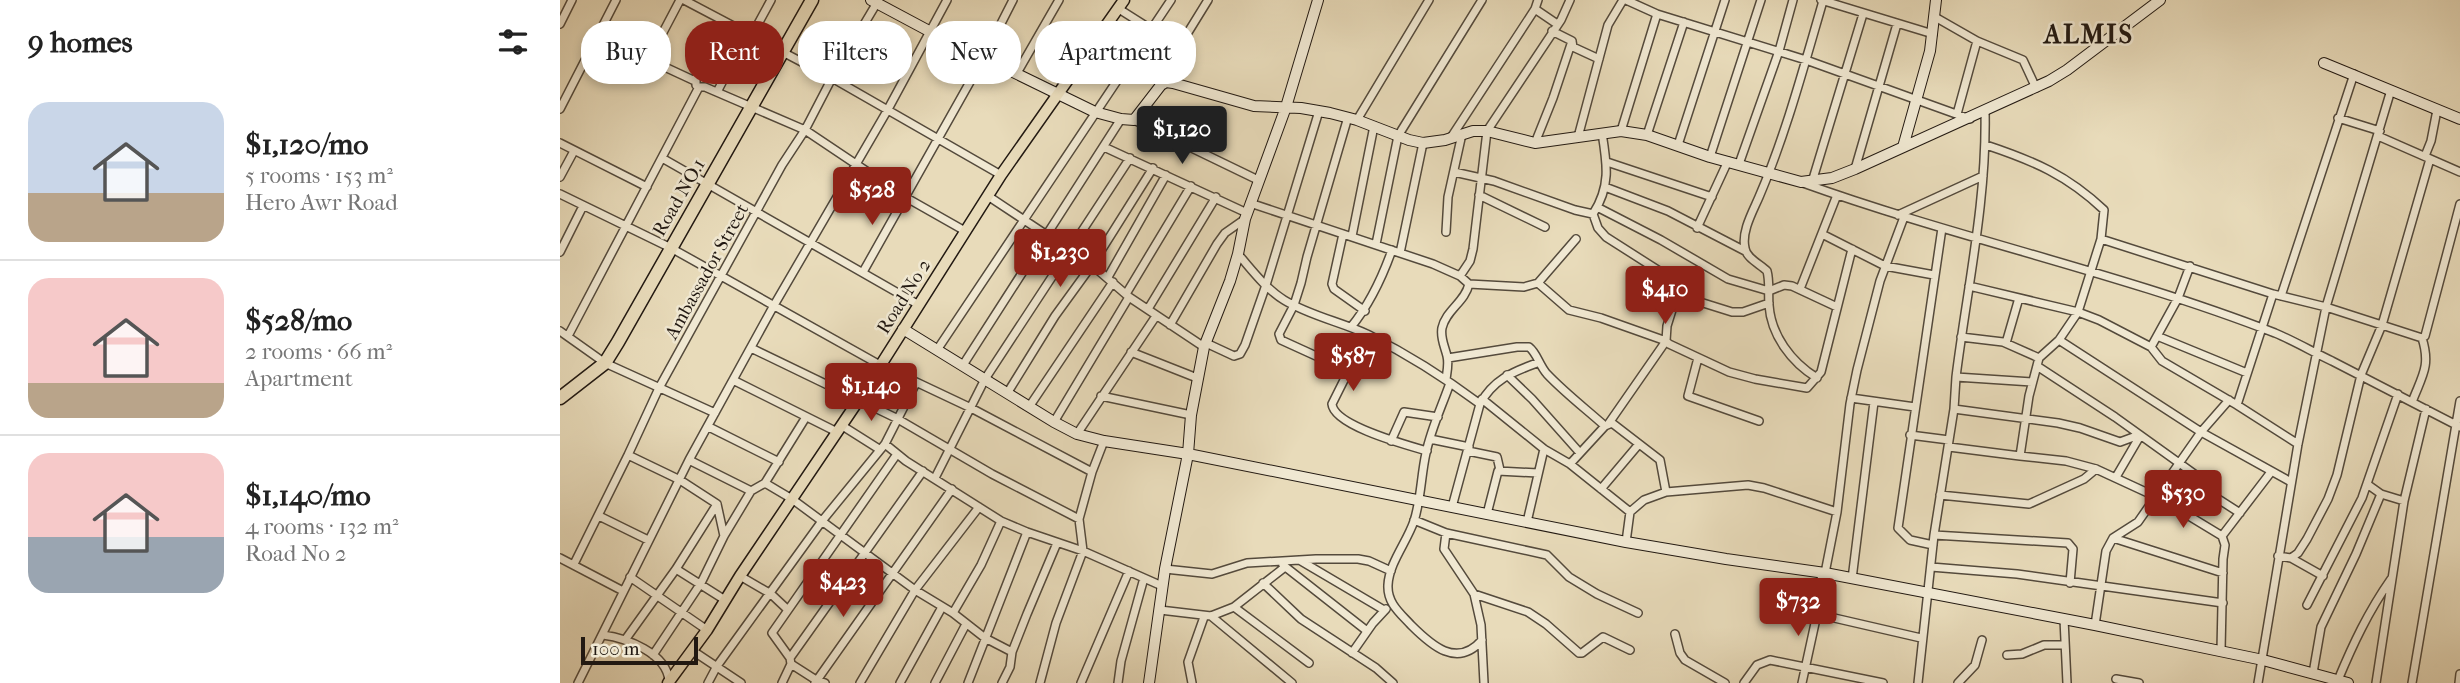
<!DOCTYPE html>
<html lang="en">
<head>
<meta charset="utf-8">
<style>
  :root { --surface:#fff; --page:#f2f2f2; --text:#222; --muted:#767676; --line:#e0e0e0; --accent:#8f2418 }
  body { margin:0; font-family:"IM FELL French Canon",serif; background:var(--page); color:var(--text); height:100vh; display:flex; flex-direction:column; font-size:26px; white-space:nowrap }
  * { box-sizing:border-box; margin:0 }
  p { font-size:23px; color:var(--muted) }
  .icon { flex:none; width:38px; height:38px; fill:none; stroke:currentColor; stroke-width:2; stroke-linecap:round; stroke-linejoin:round }
  .map { position:relative; flex:1; overflow:hidden }
  .drawer { display:flex; flex-direction:column; background:var(--surface); width:560px }
  .drawer>* { flex:none }
  .top-card { position:absolute; left:21px; top:21px; width:665px; height:63px; display:flex; gap:14px }
  .scale { position:absolute; left:21px; bottom:18px; width:117px; box-sizing:border-box; padding-left:7px; border:4px solid #221912; border-top:0; font-size:19px; line-height:24px; white-space:nowrap; color:#221912; -webkit-text-stroke:5px #f0e8d2; paint-order:stroke }
  .price { position:absolute; translate:-50% -60px; padding:0 16px; border-radius:7px; background:var(--accent); color:#fff; font-size:23px; line-height:46px; filter:drop-shadow(0 2px 4px #0008) }
  .price::after { content:''; position:absolute; left:50%; top:42px; width:21px; height:16px; margin-left:-10px; background:inherit; clip-path:polygon(0 0,100% 0,50% 100%) }
  .price.current { background:#222; color:#fff }
  ul { padding:0; list-style:none }
  li { display:flex; align-items:center; gap:21px; height:175px; padding:0 28px }
  li+li { border-top:2px solid var(--line) }
  li span { display:grid; place-items:center; flex:none; width:196px; height:140px; border-radius:21px; color:#555 }
  li>.icon { margin-inline-start:auto }
  span .icon { width:84px; height:84px; fill:#fffc; stroke-width:1 }
  li b { font-size:30px }
  h2 { display:flex; justify-content:space-between; align-items:center; height:84px; padding:0 28px; font-size:30px }
  .tag { padding:0 24px; border-radius:28px; background:var(--surface); box-shadow:0 4px 10px #0003; font-size:24px; line-height:63px }
  .tag.current { background:var(--accent); color:#fff }
  main { display:flex; flex:1; min-height:0 }
  .map>svg:first-child { display:block }
  .lines { fill:none; stroke-linecap:round; stroke-linejoin:round }
  .street-casing { stroke:#544a3c; stroke-width:10 }
  .secondary-casing { stroke:#221912; stroke-width:12 }
  .primary-casing { stroke:#221912; stroke-width:13 }
  .highway-casing { stroke:#221912; stroke-width:15 }
  .street { stroke:#f0e8d2; stroke-width:7 }
  .secondary { stroke:#f0e8d2; stroke-width:10 }
  .primary { stroke:#e8dbba; stroke-width:10 }
  .highway { stroke:#e8dbba; stroke-width:12 }
  .labels { text-anchor:middle; stroke-width:5; stroke-linejoin:round; paint-order:stroke }
  .street-label { font-size:19px; fill:#221912; stroke:#f0e8d2 }
  .district-label { font-size:26px; font-weight:bold; letter-spacing:2px; fill:#221912; stroke:#f0e8d2 }
</style>
</head>
<body>
<main>
<section class="drawer">
<h2>9 homes<svg class="icon" aria-label="filters" viewBox="0 0 24 24"><path d="M4 7h16M4 17h16"/><circle cx="9" cy="7" r="2"/><circle cx="15" cy="17" r="2"/></svg></h2>
<ul>
<li><span style="background:linear-gradient(#c9d6e8 65%,#b9a48a 0)"><svg class="icon" aria-label="home" viewBox="0 0 24 24"><path d="M3 11l9-7 9 7M6 9v11h12V9"/></svg></span><div><b>$1,120/mo</b><p>5 rooms · 153 m²</p><p>Hero Awr Road</p></div></li>
<li><span style="background:linear-gradient(#f6c9c9 75%,#b9a48a 0)"><svg class="icon" aria-label="home" viewBox="0 0 24 24"><path d="M3 11l9-7 9 7M6 9v11h12V9"/></svg></span><div><b>$528/mo</b><p>2 rooms · 66 m²</p><p>Apartment</p></div></li>
<li><span style="background:linear-gradient(#f6c9c9 60%,#9aa5b1 0)"><svg class="icon" aria-label="home" viewBox="0 0 24 24"><path d="M3 11l9-7 9 7M6 9v11h12V9"/></svg></span><div><b>$1,140/mo</b><p>4 rooms · 132 m²</p><p>Road No 2</p></div></li>
</ul>
</section>
<div class="map">
<svg width="1900" height="683" viewBox="0 0 1900 683">
  <rect width="100%" height="100%" fill="#e8dbba"/>
  <filter id="stains"><feTurbulence type="fractalNoise" baseFrequency=".00286" numOctaves="4"/><feColorMatrix values="0 0 0 0 .2 0 0 0 0 .09 0 0 0 0 .02 0 0 0 .5 -.17"/></filter>
  <radialGradient id="worn" r=".72"><stop offset=".6" stop-color="#630" stop-opacity="0"/><stop offset="1" stop-color="#630" stop-opacity=".3"/></radialGradient>
  <g class="lines">
    <g class="street-casing">
      <path id="street" d="M124,0L272,78L441,175
        M1066,0L1097,14L1246,60L1410,119
        M1261,0L1373,34
        M559,9L619,47
        M975,9L997,24
        M1375,17L1417,41L1463,60L1476,88
        M0,24L12,0
        M992,31L1012,41L1013,47L1039,59
        M40,32L94,62L135,81
        M192,35L211,0
        M89,59L120,0
        M457,73L499,0
        M136,85V78L167,23
        M602,85L619,47L648,0
        M157,92L188,33
        M0,109L56,0
        M1397,114L1417,41
        M788,117L747,257L741,283L734,305L719,334L721,340L789,371
        M1778,118L1820,131
        M574,120L698,180
        M797,120L869,0
        M1061,131L1097,14
        M1042,133C1047,164 1051,186 1033,214L1038,228L1046,237L1104,274L1113,291L1124,297L1172,312H1183L1209,303
        M1087,135L1124,22
        M892,136L975,9L978,0
        M1818,136L1900,172
        M1018,137L1048,25L1063,0
        M0,143L87,187
        M975,143L993,98L1012,41
        M1118,145L1165,0
        M544,147L687,213
        M1865,156L1871,141L1877,110
        M1150,157L1201,0
        M102,158L359,305
        M1047,162L1152,197
        M1179,164L1219,51L1233,0
        M1295,169L1337,24
        M894,172L934,181L1015,210L1033,214
        M0,177L14,151
        M1252,182L1303,14
        M1243,183C1399,239 1561,273 1715,333C1734,341 1753,352 1772,361C1815,383 1857,405 1900,427
        M1045,187L1108,211L1185,251
        M0,194L111,248L320,365L411,408L532,472
        M919,195L985,227
        M428,196L532,265L569,297L644,347
        M690,203L873,264L900,276L909,284L964,287L978,283L1016,239
        M1037,207L1101,240L1168,279L1209,291L1224,285L1232,286L1277,307
        M1338,215L1423,176
        M1137,228L1168,161
        M886,232L888,197L902,134
        M783,234L772,284L774,289L805,311
        M1262,234L1325,266L1374,275
        M792,236L814,126
        M1541,239L1713,294L1766,307L1862,338
        M816,244L838,136L922,0
        M0,252L23,206
        M840,253L863,143
        M678,254C692,270 706,289 724,300C750,316 782,322 809,335C849,355 885,378 920,404
        M303,272L424,57L453,0
        M900,276L910,261L913,249L927,131L1001,20L1010,0
        M548,277L606,175
        M978,283L1009,310L1041,318L1106,341L1049,423
        M1409,286L1518,312L1539,320L1591,347L1602,361L1677,405L1738,444
        M1240,289L1277,195
        M566,294L631,186
        M1117,294L1107,326L1106,341L1109,344L1169,372L1195,379L1247,388L1261,372L1292,249
        M1721,296L1794,74
        M588,309L656,197
        M610,325L657,244L665,233L685,219
        M791,327C810,304 822,278 832,250
        M0,331L45,363L155,413
        M807,334L772,404C774,426 847,445 867,451
        M8,336L139,87H145L245,130L345,197L405,231
        M1597,336L1687,373
        M1401,337L1443,342L1479,358
        M1499,340L1641,432L1731,482
        M646,343L674,356L680,354L685,345L706,285L759,111
        M1446,343L1459,298
        M1591,347L1618,298L1630,266
        M191,348L336,418L432,474L519,519
        M377,350L611,0
        M571,352L637,378
        M888,358L957,347H969C977,353 979,365 987,374C1005,393 1026,409 1045,426
        M1138,358L1128,396L1199,421
        M403,365L561,119
        M1477,366L1555,417L1647,483
        M947,375L972,399L1020,453
        M1396,377L1472,382
        M1257,378C1231,362 1211,335 1209,305C1208,293 1210,282 1207,271C1200,264 1186,258 1185,248C1181,232 1193,211 1199,197C1226,134 1244,66 1263,1
        M886,379C887,372 889,364 887,356C885,347 880,338 882,328C886,310 905,302 909,284
        M173,380L277,432
        M890,383C882,406 871,429 866,453C861,475 861,500 854,521C847,542 829,563 828,585C827,603 840,613 851,625C871,645 897,669 922,640
        M448,392L495,316L532,265L593,168
        M541,396L631,415
        M1291,398L1355,407
        M922,399L984,449L1010,464L1070,512L1066,542
        M1852,402C1862,376 1871,366 1862,338L1865,336L1900,204
        M1677,405L1713,294
        M469,407L553,282
        M1394,409L1498,423L1520,428L1560,442L1579,435
        M494,422L569,297
        M281,425L319,449
        M149,427L219,462
        M517,434L596,316
        M1350,435L1389,440
        M870,439L909,447
        M831,441L844,412L878,417
        M325,444L346,461L441,521L467,532L523,551L602,586
        M1389,447L1460,456L1469,396L1479,358L1499,340L1518,312L1541,239L1544,210C1507,175 1474,161 1426,145
        M908,451L937,457L940,470
        M68,455L120,480L157,504L164,536
        M1460,456L1506,461L1536,469L1601,499L1662,536L1665,545L1663,559L1661,650
        M129,460L191,491
        M1010,464L1045,426L1052,423L1100,460L1106,492
        M1556,477L1580,436
        M375,478L425,379L570,158
        M205,483L232,499L355,590L393,613L425,638L452,652
        M1807,484L1821,494L1844,501
        M1041,489L1079,444
        M1380,495L1469,504L1524,479L1536,469
        M1655,497L1680,513
        M892,507L920,404C933,380 952,372 977,363
        M1070,512L1084,500L1106,492L1188,485L1204,488L1277,512
        M927,514L938,471L978,473
        M39,516L88,540
        M854,520L886,533L987,555L1009,577L1037,594L1078,613
        M967,522L984,449
        M886,533L884,549L914,594L921,625L924,683
        M1374,535L1508,543L1513,549L1510,583
        M1662,536L1711,472
        M1553,538L1663,573
        M1373,545L1350,540L1338,528L1382,228
        M1718,556L1731,558L1763,576
        M0,558L63,591
        M1731,558L1738,553L1747,539L1768,499L1777,475L1801,375L1822,325L1870,159
        M741,561L824,610
        M14,564L68,455L99,388L222,165L245,130L272,78L318,1
        M723,565L807,631
        M1371,567L1457,574L1663,603
        M116,569L165,600
        M605,569L652,574L687,563L756,559H798L809,561L831,571
        M1265,573L1277,512L1290,404L1297,370L1320,281L1344,217
        M180,576L211,594L228,610
        M70,577L147,630
        M1292,579L1314,402
        M703,583L741,619L816,668L833,683
        M914,594L968,612L986,624L1019,653H1022L1043,637L1070,650
        M1747,605L1802,498L1838,394
        M674,607L749,663
        M600,610L651,616L674,607L725,567
        M393,613L421,565L441,521
        M1257,614L1361,638
        M651,616L732,683
        M1504,619L1507,683
        M1535,625L1546,551L1553,538L1578,522L1641,432L1669,400
        M1115,634L1120,653L1125,660L1165,683
        M43,635C66,638 107,653 109,681
        M65,640L116,569L157,504
        M133,651L181,683
        M792,653L813,623L826,609
        M93,655L141,583L164,536L191,491L205,483L246,417
        M1447,655L1462,654L1484,645H1503
        M230,658L212,633L337,454
        M231,664L256,680L265,683
        M1753,673L1761,627L1796,554L1821,494
        M1556,679L1579,683
        M1778,680C1793,644 1808,612 1831,579
        M18,683L129,460L213,307L327,111L387,0
        M148,683L157,666L262,521L325,444L356,383
        M222,683L231,664L230,658L363,471
        M255,683L392,489
        M300,683L355,590L419,507
        M340,683L382,607
        M375,683L406,624
        M408,683L467,532
        M442,683L450,667L452,652L467,614L497,543
        M480,683L496,623L523,551L519,519L532,472L544,441
        M521,683L569,571
        M558,683L561,661L584,578
        M632,683L628,662L644,617
        M1184,683L1197,665L1210,660L1323,683
        M1242,683L1257,614L1262,572
        M1358,683L1374,535L1394,409L1396,377C1407,289 1427,200 1425,111
        M1398,683L1415,665L1422,640
        M1698,683L1738,444L1766,307L1831,90
        M1816,683L1844,501L1866,409
        M1852,683L1900,401
        M1899,683L1900,674"/>
    </g>
    <g class="secondary-casing">
      <path id="secondary" d="M311,0L369,31L535,112L561,119L574,120L601,85L606,82L613,83L694,106L741,108L770,113L797,120L849,140L863,143L885,140L913,131H927L975,143L1061,131L1087,135L1150,157L1241,182L1272,178L1295,169L1489,81L1507,70L1600,0
        M1764,63L1900,119
        M1343,147L1370,51L1376,0
        M343,329L494,422L517,434L544,441L628,454L1066,542L1166,559L1265,573L1535,625L1703,660L1788,683
        M589,683L605,569L628,454L631,415L644,347L670,281L678,254L685,219L726,107L758,0"/>
    </g>
    <g class="primary-casing">
      <path id="primary" d="M108,683L147,630L180,576L298,401L441,175L564,0"/>
    </g>
    <g class="highway-casing">
      <path id="highway" d="M0,398L45,363L58,342L252,0"/>
    </g>
    <use href="#street" class="street"/>
    <use href="#secondary" class="secondary"/>
    <use href="#primary" class="primary"/>
    <use href="#highway" class="highway"/>
  </g>
  <g class="labels">
    <g class="street-label">
      <text transform="translate(118 197) rotate(-60)" y="7">Road NO.1</text>
      <text transform="translate(146 271) rotate(-61)" y="7">Ambassador Street</text>
      <text transform="translate(343 296) rotate(-58)" y="7">Road No 2</text>
    </g>
    <g class="district-label">
      <text x="1529" y="43">ALMIS</text>
    </g>
  </g>
  <rect width="100%" height="100%" filter="url(#stains)"/>
  <rect width="100%" height="100%" fill="url(#worn)"/>
</svg>
<div class="scale">100 m</div>
<b class="price current" style="left:622px;top:166px">$1,120</b>
<b class="price" style="left:312px;top:227px">$528</b>
<b class="price" style="left:500px;top:289px">$1,230</b>
<b class="price" style="left:1105px;top:326px">$410</b>
<b class="price" style="left:793px;top:393px">$587</b>
<b class="price" style="left:311px;top:423px">$1,140</b>
<b class="price" style="left:1623px;top:530px">$530</b>
<b class="price" style="left:283px;top:619px">$423</b>
<b class="price" style="left:1238px;top:638px">$732</b>
<div class="top-card">
<a class="tag">Buy</a>
<a class="tag current">Rent</a>
<a class="tag">Filters</a>
<a class="tag">New</a>
<a class="tag">Apartment</a>
</div>
</div>
</main>
</body>
</html>
